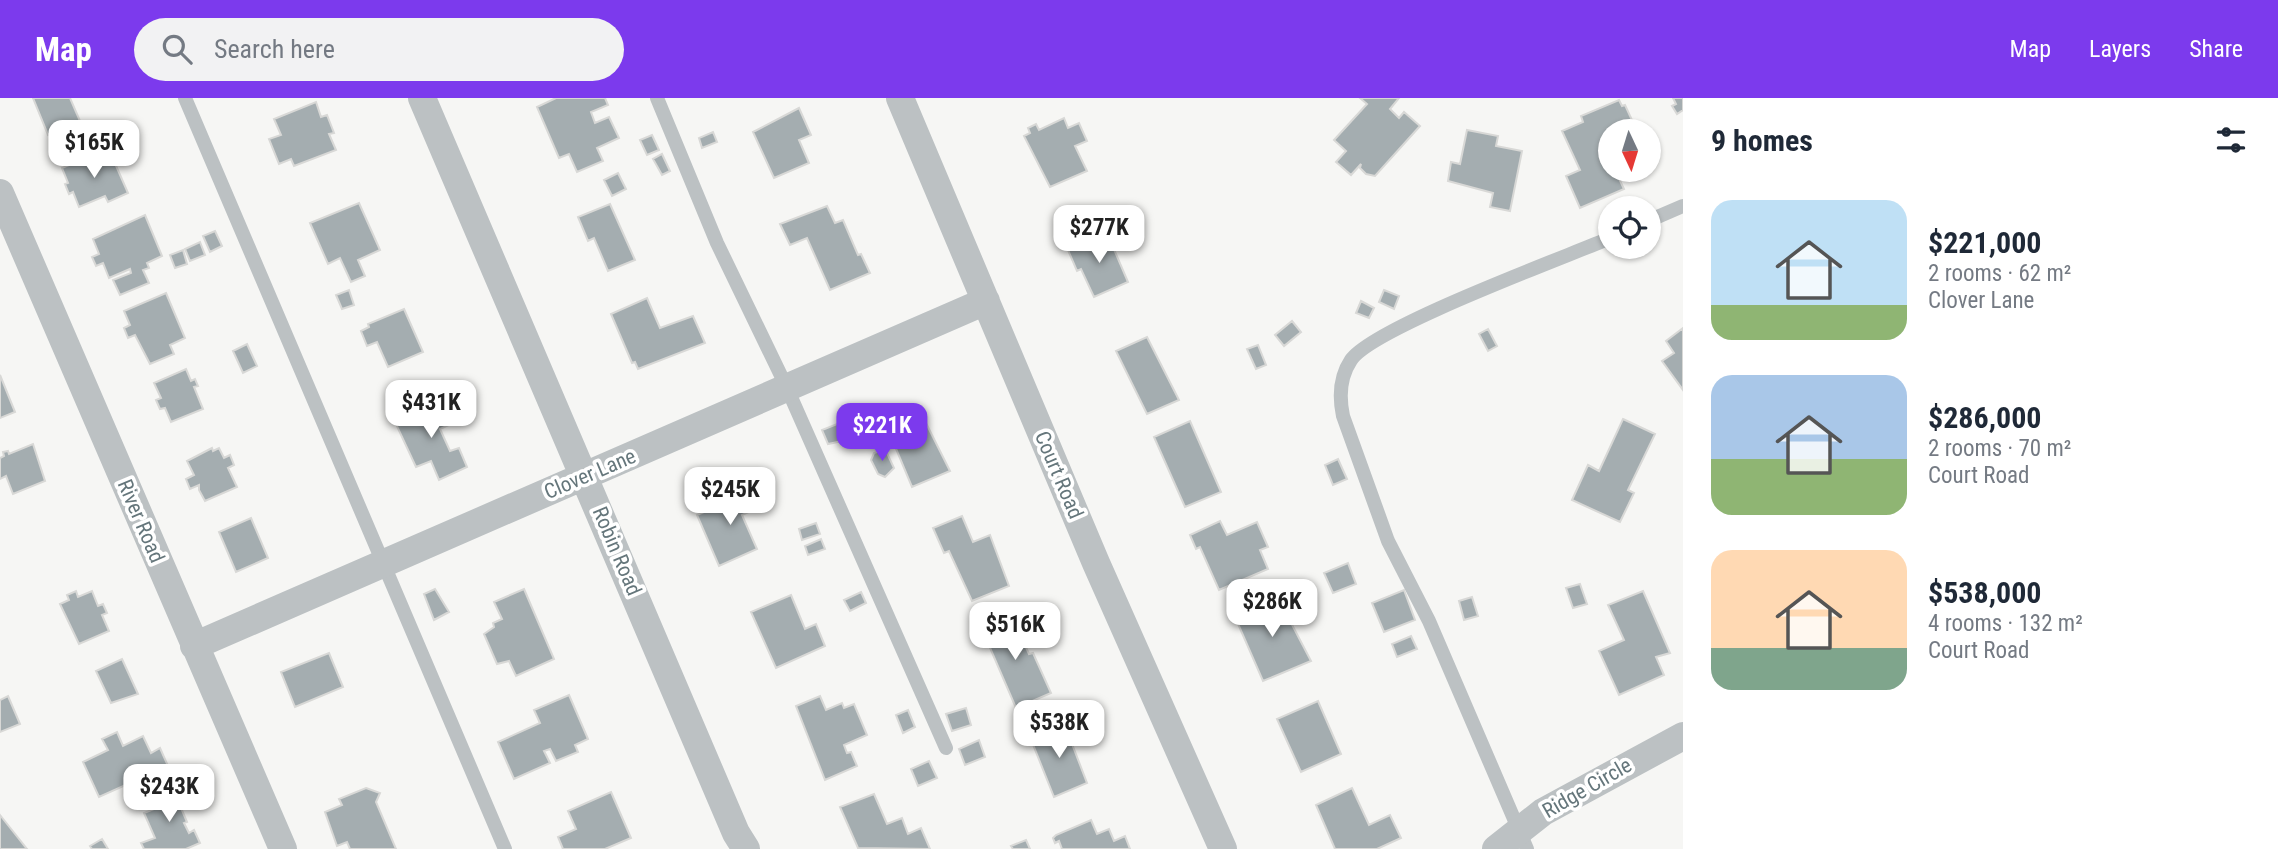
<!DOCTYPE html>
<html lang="en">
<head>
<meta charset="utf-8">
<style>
  :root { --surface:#fff; --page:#f2f2f3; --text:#1f2937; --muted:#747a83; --accent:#7c3aed }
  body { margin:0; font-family:"Roboto Condensed",sans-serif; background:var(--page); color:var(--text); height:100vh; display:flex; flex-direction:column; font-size:26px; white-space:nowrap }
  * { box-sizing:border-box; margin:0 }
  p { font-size:23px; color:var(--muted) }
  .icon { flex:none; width:38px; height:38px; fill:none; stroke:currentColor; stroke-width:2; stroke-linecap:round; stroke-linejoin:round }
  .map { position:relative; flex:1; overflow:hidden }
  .sheet { display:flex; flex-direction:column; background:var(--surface); width:595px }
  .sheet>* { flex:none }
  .needle { width:46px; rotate:176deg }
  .fabs { position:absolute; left:1598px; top:21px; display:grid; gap:14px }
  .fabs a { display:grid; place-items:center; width:63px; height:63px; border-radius:50%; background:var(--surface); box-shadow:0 2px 5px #0004; font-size:35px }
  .price { position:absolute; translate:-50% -60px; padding:0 16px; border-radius:14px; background:#fff; color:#222; font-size:23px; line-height:46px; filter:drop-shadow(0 2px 4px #0008) }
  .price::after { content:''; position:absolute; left:50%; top:42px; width:21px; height:16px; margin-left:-10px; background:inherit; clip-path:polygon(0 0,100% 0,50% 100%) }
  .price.active { background:var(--accent); color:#fff }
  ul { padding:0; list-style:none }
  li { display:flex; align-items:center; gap:21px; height:175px; padding:0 28px }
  li span { display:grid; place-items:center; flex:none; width:196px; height:140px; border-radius:21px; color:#555 }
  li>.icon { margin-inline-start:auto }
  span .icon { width:84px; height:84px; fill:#fffc; stroke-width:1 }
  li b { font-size:30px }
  h2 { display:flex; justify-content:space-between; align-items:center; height:84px; padding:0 28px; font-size:30px }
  header { display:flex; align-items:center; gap:42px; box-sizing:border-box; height:98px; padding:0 35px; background:var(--accent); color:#fff }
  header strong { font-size:33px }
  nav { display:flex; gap:38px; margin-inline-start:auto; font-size:24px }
  .search { width:490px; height:63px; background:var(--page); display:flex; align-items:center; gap:18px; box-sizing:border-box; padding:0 24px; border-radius:38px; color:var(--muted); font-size:26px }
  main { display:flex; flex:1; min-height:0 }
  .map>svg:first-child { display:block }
  .building { fill:#a4adb0; stroke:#d8d8d6; stroke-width:2 }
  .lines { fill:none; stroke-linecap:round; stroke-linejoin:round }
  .service { stroke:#bcc1c3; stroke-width:14 }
  .minor { stroke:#bcc1c3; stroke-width:28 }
  .labels { text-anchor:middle; stroke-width:7; stroke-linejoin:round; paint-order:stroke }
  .street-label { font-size:21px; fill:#65767b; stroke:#fff }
</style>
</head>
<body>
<header>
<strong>Map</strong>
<div class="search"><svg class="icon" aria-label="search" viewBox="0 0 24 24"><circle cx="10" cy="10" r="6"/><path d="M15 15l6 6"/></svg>Search here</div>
<nav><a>Map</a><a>Layers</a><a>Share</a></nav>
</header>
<main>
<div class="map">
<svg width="1683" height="751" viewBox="0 0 1683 751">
  <rect width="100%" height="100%" fill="#f6f6f4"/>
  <path class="building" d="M33,0H70L80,23L48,37Z
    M556,0H605L608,7L591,14L595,25L609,19L619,40L597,50L603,63L577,74L569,56L559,60L537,9Z
    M1360,0H1399L1390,11L1399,20L1404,14L1420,28L1375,78L1366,76L1360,70L1361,66L1351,77L1336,64L1346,53L1334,42L1367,6Z
    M1673,0H1683V12L1677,16L1672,8L1676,6Z
    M1619,2L1622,8L1625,7L1637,33H1610V59L1604,61L1607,70L1615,72L1624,91L1580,110L1566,78L1580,72L1562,33L1583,24L1581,18Z
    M316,4L321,19L327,17L334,35L329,36L336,52L294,68L291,61L279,66L269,41L281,37L274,21Z
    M799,10L811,37L799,42L809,65L774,80L753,34Z
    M1064,20L1068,30L1079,25L1087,43L1075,48L1087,73L1050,89L1024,38L1030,35L1028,30L1036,26L1039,32Z
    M1467,32L1498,38L1496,48L1522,53L1510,113L1490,109L1493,95L1448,83L1451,64L1460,66Z
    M713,34L717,44L702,50L699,40Z
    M652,37L659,52L647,57L640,42Z
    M110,54L128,95L108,104L105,98L79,109L73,94L69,96L65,86L68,85L62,70L94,56L96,61Z
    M662,56L670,73L662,77L653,61Z
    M618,75L626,91L612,98L604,82Z
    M359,105L380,152L358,162L365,178L351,184L340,160L328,166L310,125Z
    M610,106L635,162L608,173L594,140L588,143L578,119Z
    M827,108L835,125L843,122L858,157L861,156L870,175L830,192L807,140L790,147L780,126Z
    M145,117L162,158L147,165L149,170L143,172L149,185L120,197L113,182L131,175L130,171L109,180L103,165L96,168L92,159L99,156L93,141Z
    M215,133L222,148L210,154L203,138Z
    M1107,135L1128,184L1094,199L1081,171L1077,173L1068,152Z
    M200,144L205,157L190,163L185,151Z
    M183,152L187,166L175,170L170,157Z
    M349,192L354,207L342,211L336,197Z
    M1384,192L1399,198L1394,211L1379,204Z
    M166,195L185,240L170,247L174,256L150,266L135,237L128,240L124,230L130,227L124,213Z
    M647,200L660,230L693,218L705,245L638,271L635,264L632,265L611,216Z
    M1361,203L1374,210L1369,220L1356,215Z
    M404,211L423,254L388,269L377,244L367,248L361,233L369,229L368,226Z
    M1292,223L1301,234L1284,248L1275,237Z
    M1683,230V292L1662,263L1674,255L1666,243Z
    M1488,231L1497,248L1488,253L1479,236Z
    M1147,239L1179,302L1147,316L1116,253Z
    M247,246L257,268L243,275L233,253Z
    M1258,247L1266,267L1256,271L1247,251Z
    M186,271L191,283L195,281L198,288L194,289L203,311L171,324L165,310L160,311L156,302L161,300L154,285Z
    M0,277L15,314L0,320Z
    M440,301L451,326L440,331L450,353L459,350L467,369L439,382L431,363L416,369L395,324Z
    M910,316L913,323L923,319L950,373L912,389L889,334L903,328L899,321Z
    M1623,321L1655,336L1628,392L1634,395L1620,424L1572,402L1588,367L1599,373Z
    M1190,323L1221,394L1185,409L1154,339Z
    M842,324L847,342L828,346L822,332Z
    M33,346L45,383L13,396L6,378L0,381V360L4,358L3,354L8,353L9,356Z
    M212,350L213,353L219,350L224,360L230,357L234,367L228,370L237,389L205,403L199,392V387L190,391L186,381L194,377L187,363Z
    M880,353L887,355L894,370L885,379L878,376L871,362L874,355Z
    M1338,361L1347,381L1333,387L1325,367Z
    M757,391L764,407L742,417L757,451L719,468L697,417Z
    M962,418L973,444L990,437L1009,488L972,503L949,453L944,455L933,430Z
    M251,420L268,460L236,474L219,434Z
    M1220,423L1227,437L1257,424L1268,449L1260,452L1268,471L1219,492L1200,449L1196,451L1190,437Z
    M816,425L820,436L802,442L799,431Z
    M821,441L825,451L808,457L805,448Z
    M1348,465L1356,486L1333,495L1324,475Z
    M1580,486L1587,506L1573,510L1566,490Z
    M435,491L449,514L434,522L424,496Z
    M524,491L554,561L516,578L509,563L497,566L484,536L494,529L493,525L502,521L494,504Z
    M1404,492L1415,522L1384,534L1372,505Z
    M76,493L78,499L92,493L98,508L103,506L107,515L102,517L109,533L79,546L60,506L69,502L67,497Z
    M1643,493L1670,555L1656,559L1664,577L1619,597L1599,553L1624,542L1608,507Z
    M861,494L866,505L850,513L844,502Z
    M791,497L805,531L816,526L825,548L776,570L751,514Z
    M1283,499L1290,515L1288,519L1311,563L1263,583L1235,519Z
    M1472,499L1478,518L1464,522L1459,503Z
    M1011,516L1029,556L1033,555L1051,595L1016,610L981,529Z
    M1411,538L1417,551L1397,559L1392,546Z
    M329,555L343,589L295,609L281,574Z
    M122,561L138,596L111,605L96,573Z
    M569,597L588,641L575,647L578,654L556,663L550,651L544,653L550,665L514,681L498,644L540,625L534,612Z
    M8,598L20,626L0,634V602Z
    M820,598L826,612L842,605L844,610L854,606L867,637L844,647L847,655L851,654L857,668L825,682L796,608Z
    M1318,603L1341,656L1301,674L1277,621Z
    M966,610L971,627L952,633L946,616Z
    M908,612L915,629L903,635L896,617Z
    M1064,625L1087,685L1054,699L1030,639Z
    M117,634L123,648L143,638L151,655L160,650L168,668L99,699L83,664L108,652L102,641Z
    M979,642L985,659L965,667L959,651Z
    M929,663L937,680L918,688L911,671Z
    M170,689L174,691L178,703L182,701L185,709L181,710L187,724L184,725L189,735L194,732L200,745L186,751H144L141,745L155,740L144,715L159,709L155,700L158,698L157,695Z
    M366,690L380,695L376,704L396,751H350L347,744L337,748L325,714L342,707L339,701Z
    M1352,690L1369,727L1390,717L1401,740L1377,751H1335L1316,707Z
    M611,694L631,740L605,751H563L558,739L576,731L568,713Z
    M874,696L887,726L902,720L908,736L921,730L930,751L858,750L840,709Z
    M0,717L27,751H0Z
    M1091,722L1097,736L1109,731L1114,743L1125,738L1130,751H1062L1059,743L1055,745L1053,740L1056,737Z
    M102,741L108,751H92L90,748Z
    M1026,742L1030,751H1013L1011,748Z"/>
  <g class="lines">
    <path class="service" d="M185,0L505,751
      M657,0L717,145L787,290L946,650
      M1648,123L1683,108
      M1527,751L1429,523L1388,443L1343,318C1339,299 1339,280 1351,262C1372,230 1563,160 1610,140"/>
    <path class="minor" d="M422,0L736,735L746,751
      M900,0L1096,465L1223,751
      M0,95L283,751
      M194,548L986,203
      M1496,751L1543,714L1683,638"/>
  </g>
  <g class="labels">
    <g class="street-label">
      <text transform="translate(590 376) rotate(-23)" y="7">Clover Lane</text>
      <text transform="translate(1059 377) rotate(67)" y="7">Court Road</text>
      <text transform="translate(141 423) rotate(67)" y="7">River Road</text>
      <text transform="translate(617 453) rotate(67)" y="7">Robin Road</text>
      <text transform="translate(1587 690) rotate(-30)" y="7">Ridge Circle</text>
    </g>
  </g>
</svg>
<div class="fabs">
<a><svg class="needle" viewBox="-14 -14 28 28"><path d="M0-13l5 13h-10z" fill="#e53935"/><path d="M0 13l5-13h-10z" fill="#747a83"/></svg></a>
<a><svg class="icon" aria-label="locate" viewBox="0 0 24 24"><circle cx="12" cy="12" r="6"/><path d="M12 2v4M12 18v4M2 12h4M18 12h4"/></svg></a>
</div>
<b class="price" style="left:94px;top:82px">$165K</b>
<b class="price" style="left:1099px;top:167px">$277K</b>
<b class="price" style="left:431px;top:342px">$431K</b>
<b class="price active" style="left:882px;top:365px">$221K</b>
<b class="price" style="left:730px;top:429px">$245K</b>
<b class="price" style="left:1272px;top:541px">$286K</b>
<b class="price" style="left:1015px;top:564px">$516K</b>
<b class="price" style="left:1059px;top:662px">$538K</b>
<b class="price" style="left:169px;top:726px">$243K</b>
</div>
<section class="sheet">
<h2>9 homes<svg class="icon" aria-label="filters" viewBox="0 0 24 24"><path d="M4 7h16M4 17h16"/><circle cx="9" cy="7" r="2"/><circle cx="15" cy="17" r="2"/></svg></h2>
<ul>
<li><span style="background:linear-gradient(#bfe0f5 75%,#8fb573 0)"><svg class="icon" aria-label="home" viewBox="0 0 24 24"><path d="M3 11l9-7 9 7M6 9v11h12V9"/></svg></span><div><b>$221,000</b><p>2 rooms · 62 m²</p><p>Clover Lane</p></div></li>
<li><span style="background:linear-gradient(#a9c7e8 60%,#8fb573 0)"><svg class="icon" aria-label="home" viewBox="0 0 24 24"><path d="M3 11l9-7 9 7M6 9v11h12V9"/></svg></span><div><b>$286,000</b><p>2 rooms · 70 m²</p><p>Court Road</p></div></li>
<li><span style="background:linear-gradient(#ffd9b3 70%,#7fa58c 0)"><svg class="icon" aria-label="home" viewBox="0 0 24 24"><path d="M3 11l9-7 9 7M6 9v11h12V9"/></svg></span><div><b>$538,000</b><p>4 rooms · 132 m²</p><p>Court Road</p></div></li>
</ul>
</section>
</main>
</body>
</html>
